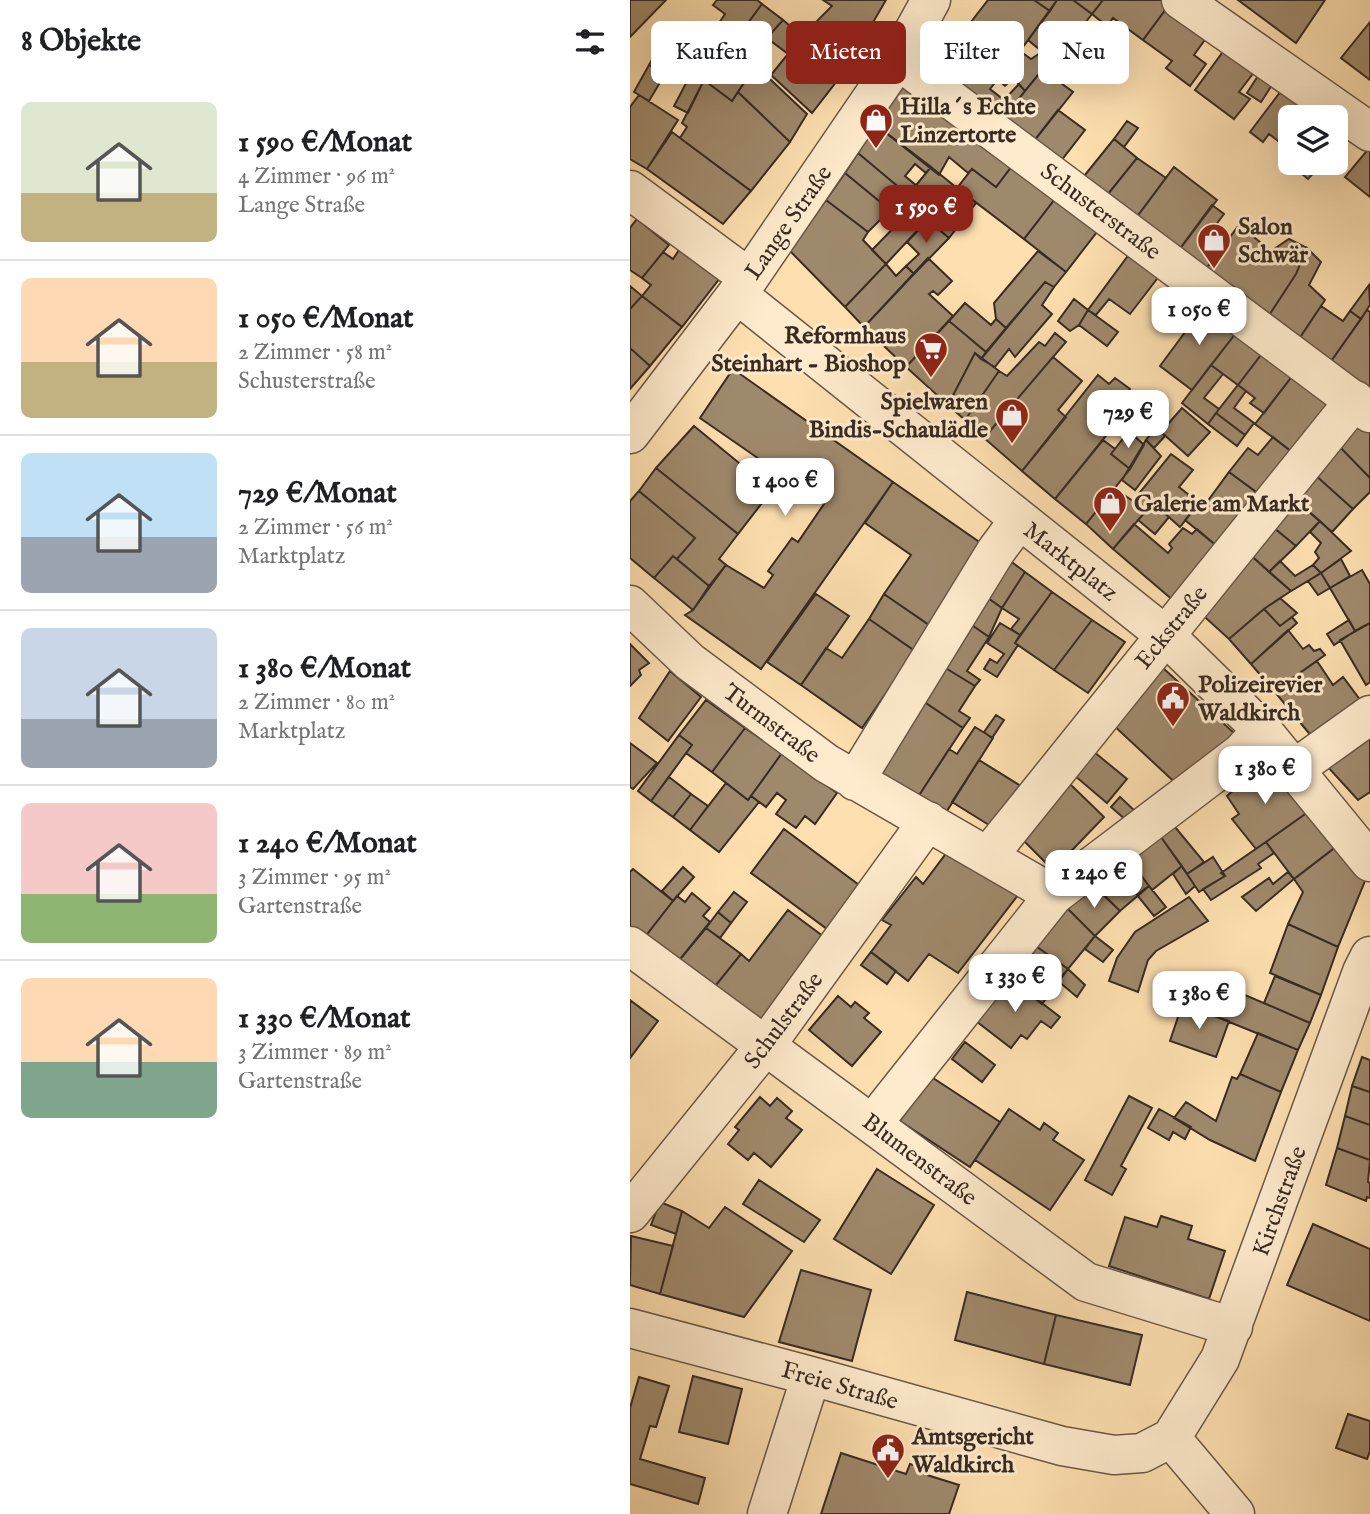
<!DOCTYPE html>
<html lang="de">
<head>
<meta charset="utf-8">
<style>
  :root { --surface:#fff; --page:#f6f6f6; --text:#202124; --muted:#757577; --line:#e0e0e0; --accent:#8f2418 }
  body { margin:0; font-family:"IM FELL English",serif; background:var(--page); color:var(--text); height:100vh; display:flex; flex-direction:column; font-size:26px; white-space:nowrap }
  * { box-sizing:border-box; margin:0 }
  p { font-size:23px; color:var(--muted) }
  .icon { flex:none; width:38px; height:38px; fill:none; stroke:currentColor; stroke-width:2; stroke-linecap:round; stroke-linejoin:round }
  .map { position:relative; flex:1; overflow:hidden }
  .details { display:flex; flex-direction:column; background:var(--surface); width:630px }
  .details>* { flex:none }
  .banner { position:absolute; left:21px; top:21px; width:612px; height:63px; display:flex; gap:14px }
  .buttons { position:absolute; left:648px; top:105px; display:grid; gap:14px }
  .buttons a { display:grid; place-items:center; width:70px; height:70px; border-radius:10px; background:var(--surface); box-shadow:0 7px 28px #0002; font-size:35px }
  .price { position:absolute; translate:-50% -60px; padding:0 16px; border-radius:14px; background:#fff; color:#222; font-size:23px; line-height:46px; filter:drop-shadow(0 2px 4px #0008) }
  .price::after { content:''; position:absolute; left:50%; top:42px; width:21px; height:16px; margin-left:-10px; background:inherit; clip-path:polygon(0 0,100% 0,50% 100%) }
  .price.selected { background:var(--accent); color:#fff }
  ul { padding:0; list-style:none }
  li { display:flex; align-items:center; gap:21px; height:175px; padding:0 21px }
  li+li { border-top:2px solid var(--line) }
  li span { display:grid; place-items:center; flex:none; width:196px; height:140px; border-radius:10px; color:#555 }
  li>.icon { margin-inline-start:auto }
  span .icon { width:84px; height:84px; fill:#fffc; stroke-width:1 }
  li b { font-size:30px }
  h2 { display:flex; justify-content:space-between; align-items:center; height:84px; padding:0 21px; font-size:30px }
  .chip { padding:0 24px; border-radius:10px; background:var(--surface); box-shadow:0 7px 28px #0002; font-size:24px; line-height:63px }
  .chip.selected { background:var(--accent); color:#fff }
  main { display:flex; flex:1; min-height:0 }
  .map>svg:first-child { display:block }
  .building { fill:#9f896c; stroke:#392b22; stroke-width:2 }
  .lines { fill:none; stroke-linecap:round; stroke-linejoin:round }
  .minor-casing { stroke:#6a5846; stroke-width:41 }
  .minor { stroke:#feeacc; stroke-width:38 }
  .labels { text-anchor:middle; stroke-width:6; stroke-linejoin:round; paint-order:stroke }
  .poi-label { font-size:24px; font-weight:bold; fill:#392b22; stroke:#feeacc; text-anchor:start }
  .street-label { font-size:24px; fill:#392b22; stroke:#feeacc }
</style>
</head>
<body>
<main>
<section class="details">
<h2>8 Objekte<svg class="icon" aria-label="filters" viewBox="0 0 24 24"><path d="M4 7h16M4 17h16"/><circle cx="9" cy="7" r="2"/><circle cx="15" cy="17" r="2"/></svg></h2>
<ul>
<li><span style="background:linear-gradient(#dfe7d0 65%,#c2b280 0)"><svg class="icon" aria-label="home" viewBox="0 0 24 24"><path d="M3 11l9-7 9 7M6 9v11h12V9"/></svg></span><div><b>1 590 €/Monat</b><p>4 Zimmer · 96 m²</p><p>Lange Straße</p></div></li>
<li><span style="background:linear-gradient(#ffd9b3 60%,#c2b280 0)"><svg class="icon" aria-label="home" viewBox="0 0 24 24"><path d="M3 11l9-7 9 7M6 9v11h12V9"/></svg></span><div><b>1 050 €/Monat</b><p>2 Zimmer · 58 m²</p><p>Schusterstraße</p></div></li>
<li><span style="background:linear-gradient(#bfe0f5 60%,#9aa5b1 0)"><svg class="icon" aria-label="home" viewBox="0 0 24 24"><path d="M3 11l9-7 9 7M6 9v11h12V9"/></svg></span><div><b>729 €/Monat</b><p>2 Zimmer · 56 m²</p><p>Marktplatz</p></div></li>
<li><span style="background:linear-gradient(#c9d6e8 65%,#9aa5b1 0)"><svg class="icon" aria-label="home" viewBox="0 0 24 24"><path d="M3 11l9-7 9 7M6 9v11h12V9"/></svg></span><div><b>1 380 €/Monat</b><p>2 Zimmer · 80 m²</p><p>Marktplatz</p></div></li>
<li><span style="background:linear-gradient(#f6c9c9 65%,#8fb573 0)"><svg class="icon" aria-label="home" viewBox="0 0 24 24"><path d="M3 11l9-7 9 7M6 9v11h12V9"/></svg></span><div><b>1 240 €/Monat</b><p>3 Zimmer · 95 m²</p><p>Gartenstraße</p></div></li>
<li><span style="background:linear-gradient(#ffd9b3 60%,#7fa58c 0)"><svg class="icon" aria-label="home" viewBox="0 0 24 24"><path d="M3 11l9-7 9 7M6 9v11h12V9"/></svg></span><div><b>1 330 €/Monat</b><p>3 Zimmer · 89 m²</p><p>Gartenstraße</p></div></li>
</ul>
</section>
<div class="map">
<svg width="740" height="1514" viewBox="0 0 740 1514">
  <rect width="100%" height="100%" fill="#fddfb0"/>
  <filter id="stains"><feTurbulence type="fractalNoise" baseFrequency=".00286" numOctaves="4"/><feColorMatrix values="0 0 0 0 .2 0 0 0 0 .09 0 0 0 0 .02 0 0 0 .5 -.17"/></filter>
  <radialGradient id="worn" r=".72"><stop offset=".6" stop-color="#630" stop-opacity="0"/><stop offset="1" stop-color="#630" stop-opacity=".3"/></radialGradient>
  <path class="building" d="M0,0H36L0,37Z
    M87,0H127L132,4L87,65L60,45L74,25L83,32L95,14L83,5Z
    M193,0H256L214,72L189,52L203,32L187,21L202,6Z
    M358,0H404L420,11L386,56L341,22Z
    M404,0H427L420,11Z
    M427,0H443L462,14L425,62L398,40Z
    M443,0H473L462,14Z
    M473,0H533L539,5L513,40L483,18L477,26L462,14Z
    M608,0H695L666,43Z
    M132,4L153,20L137,38L133,35L102,76L87,65Z
    M539,5L579,34L564,55L576,64L560,86L536,68L542,61L513,40Z
    M153,20L214,72L182,113L141,75L158,54L137,38Z
    M341,22L386,56L390,51L401,59L412,52L425,62L417,64L395,91L383,78L375,86L323,41Z
    M740,22V80L711,58Z
    M40,29L59,47L44,73L37,68L35,74L19,65Z
    M323,41L368,79L360,89L374,100L389,84L395,91L370,122L302,68Z
    M595,49L625,71L609,92L620,99L604,119L565,90Z
    M85,63L113,84L102,101L74,80Z
    M417,64L435,78L431,83L443,92L400,146L370,122Z
    M19,65L35,74L19,101L4,92Z
    M126,66L177,114L160,142L108,92Z
    M63,70L74,80L58,113L44,106Z
    M628,76L642,85L631,102L617,93Z
    M74,80L102,101L108,92L160,142L121,191L50,138L57,127L52,123Z
    M272,86L382,166L366,187L342,169L338,173L319,157L309,175L246,125Z
    M651,91L686,117H660V150L639,134L633,142L620,132Z
    M9,95L48,120L17,169L0,159V107Z
    M428,110L455,130L427,166L400,146Z
    M497,121L508,128L494,147L484,139Z
    M246,125L301,167L296,173L285,164L275,176L287,186L278,195L228,153Z
    M42,132L121,191L93,224L17,169Z
    M484,139L507,158L474,199L450,181Z
    M740,147V197L715,177Z
    M228,153L278,195L260,210L215,173Z
    M507,158L536,178L503,222L474,199Z
    M663,163H684L689,167L678,179L661,165Z
    M382,166L425,199L394,239L327,188L342,169L366,187Z
    M301,167L327,188L256,264L242,250L286,205L278,195Z
    M544,167L587,200L546,254L503,222Z
    M215,173L260,210L238,232L196,200Z
    M327,188L346,203L319,238L298,220Z
    M425,199L467,232L436,272L394,239Z
    M196,200L238,232L233,240L256,264L215,307L160,251Z
    M582,205L594,214L585,226L599,237L573,273L546,254Z
    M7,219L39,245L12,278L0,270V228Z
    M298,220L319,238L284,274L276,266L289,254L277,242Z
    M609,225L641,251L659,239L677,248L666,274L636,320L573,273Z
    M51,247L90,278L52,327L12,296L21,285L12,278L33,252L43,259Z
    M677,248L691,262L679,285L695,300L667,342L636,320L666,274Z
    M408,251L436,272L424,287L415,282L376,328L366,319L364,303Z
    M500,253L530,275L500,314L479,299L466,315L458,310Z
    M298,258L322,281L308,295L303,291L299,294L323,316L276,367L234,327Z
    M256,264L266,276L276,266L284,274L234,327L215,307Z
    M415,282L424,287L412,305L422,314L385,357L379,349L365,367L351,359Z
    M739,285L740,305L731,319L720,311Z
    M0,286L12,296L1,308H0Z
    M12,296L52,327L20,366L0,348V309Z
    M444,299L458,310L449,325L440,331L428,321Z
    M335,303L361,325L366,319L376,328L356,352L319,321Z
    M576,304L609,329L562,390L530,366Z
    M691,306L713,321L720,311L731,319L699,364L667,342Z
    M458,310L488,332L477,346L449,325Z
    M737,310L740,312V394L699,364Z
    M319,321L356,352L351,359L345,353L318,405L276,367Z
    M609,329L637,347L608,385L581,365Z
    M425,333L436,342L354,438L335,420L369,371L377,376L409,342L415,346Z
    M637,347L667,370L634,413L620,403L625,398L608,385Z
    M0,348L20,366L0,389Z
    M345,353L369,371L335,420L318,405Z
    M423,357L452,381L428,410L436,417L392,471L354,438Z
    M581,365L593,374L574,398L589,409L578,424L552,403Z
    M103,369L263,482L131,669L55,615L63,610L96,565L134,588L143,575L138,571L162,538L168,542L194,504L70,418Z
    M667,370L704,397L662,452L625,424Z
    M468,375L479,384L485,378L500,389L489,405L496,411L425,499L392,471Z
    M608,385L616,391L604,408L624,423L615,435L586,413Z
    M552,408L580,432L558,456L531,432Z
    M586,413L615,435L607,446L578,424Z
    M729,420L740,430V478L708,445Z
    M64,426L142,490L108,534L26,468Z
    M526,427L535,436L524,448L516,440Z
    M499,431L514,445L500,469L481,454Z
    M643,437L662,452L629,494L599,472L618,448L628,455Z
    M473,440L485,449L481,454L500,469L456,524L425,499Z
    M516,440L531,456L505,490L492,480Z
    M708,445L740,478V492L723,509L683,473Z
    M541,454L563,470L549,487L569,503L550,527L523,503L483,549L456,524L485,489L503,501Z
    M26,468L108,534L89,559L96,565L79,586L47,559L65,538L9,491Z
    M599,472L629,494L588,547L555,520L569,503L574,506Z
    M683,473L723,509L702,532L662,497Z
    M263,482L358,548L302,627L254,594L281,555L235,523Z
    M9,491L65,538L47,559L43,556L24,578L0,558V501Z
    M662,497L690,521L666,546L638,523Z
    M523,503L539,517L525,534L508,520Z
    M690,521L721,551L691,573L683,565L689,558L685,552L691,543L680,532Z
    M638,523L666,546L639,572L616,551Z
    M504,524L538,553L542,548L539,544L553,528L562,534L567,529L588,547L544,601L483,549Z
    M616,551L661,591L634,609L599,639L567,610Z
    M43,556L79,586L63,610L24,578Z
    M375,557L395,572L372,608L351,593Z
    M711,559L720,576L700,588L691,573Z
    M650,561L665,576L683,565L691,573L661,591L639,572Z
    M732,570L740,584V623L725,631L700,588Z
    M395,572L422,592L390,635L381,629L389,619L372,608Z
    M691,573L700,588L688,595L678,581Z
    M422,592L462,620L424,670L385,643Z
    M351,593L372,608L359,637L336,621Z
    M186,594L219,616L171,685L137,662Z
    M254,594L302,627L285,651L239,619Z
    M650,598L667,613L650,626L634,609Z
    M634,609L650,626L662,617L667,623L621,664L599,639Z
    M239,619L285,651L232,728L171,685L196,648L212,658Z
    M462,620L495,642L458,693L424,670Z
    M719,620L725,631L704,645L697,634Z
    M336,621L359,637L337,671L350,680L345,686L309,664Z
    M370,623L390,635L385,643L388,645L367,677L354,669L360,659L367,663L374,654L357,643Z
    M740,623V682L736,685L710,640Z
    M658,630L673,649L679,645L684,651L690,649L695,655L644,691L621,664Z
    M0,644L19,663L9,670L11,675L0,686Z
    M687,661L703,685L713,677L731,701L683,738L644,691Z
    M309,664L345,686L329,711L340,718L333,728L287,697Z
    M533,668L604,733L552,789L481,723Z
    M40,671L71,697L38,741L9,718Z
    M287,697L333,728L288,797L242,768Z
    M76,700L115,728L82,772L56,753L62,745L49,735Z
    M366,715L374,720L362,738L354,732Z
    M345,727L363,738L315,814L288,797L319,749L327,754Z
    M115,728L152,753L118,800L82,772Z
    M49,735L62,745L21,801L8,791Z
    M740,737V792L728,800L696,765Z
    M0,743L27,763L3,789L0,787Z
    M458,747L497,779L477,803L438,770Z
    M152,753L207,793L185,824L175,816L166,828L146,814L156,800L147,793L136,807L121,796Z
    M349,760L394,788L367,830L322,802Z
    M636,761L678,812L626,849L602,819L609,814L597,796Z
    M39,777L61,794L43,817L21,801Z
    M96,783L118,800L121,796L129,802L89,852L60,830Z
    M440,784L474,817L423,870L389,836Z
    M61,794L78,806L60,830L43,817Z
    M490,797L505,811L497,821L481,807Z
    M678,812L707,846L664,879L636,842Z
    M545,827L574,862L557,874L531,837Z
    M154,829L229,885L197,929L121,873Z
    M531,837L552,866L522,890L499,859Z
    M636,842L644,853L628,864L631,868L581,900L573,889L595,876L591,873Z
    M707,846L735,881L708,947L658,924L673,892L664,879Z
    M321,847L388,895L328,973L299,954L278,981L241,952L261,925L252,920L286,877L293,884Z
    M583,857L595,876L569,892L557,874Z
    M499,859L519,886L490,911L464,886Z
    M552,866L565,886L556,894L543,874Z
    M53,867L64,877L43,901L32,891Z
    M3,869L43,901L14,938L0,927V872Z
    M658,872L664,879L626,911L612,897L639,878L643,884Z
    M462,883L490,911L465,936L437,908Z
    M519,886L536,907L524,916L507,895Z
    M104,892L117,902L101,923L88,912Z
    M62,893L80,908L73,916L80,922L47,963L14,938L47,896L55,902Z
    M559,897L578,921L526,951L518,960L508,992L479,981L487,958L505,932Z
    M437,908L465,936L438,969L403,944Z
    M158,910L194,937L133,1020L82,990L111,954L119,961Z
    M88,912L101,923L90,938L76,928Z
    M658,924L708,947L691,995L640,973Z
    M76,928L111,954L82,990L47,963Z
    M465,936L483,950L473,962L455,949Z
    M403,944L438,969L412,1004L379,978Z
    M241,952L266,971L257,984L231,965Z
    M438,969L455,985L447,997L428,981Z
    M645,976L691,995L680,1023L634,1003Z
    M379,978L430,1017L421,1028L411,1021L397,1039L391,1035L381,1048L346,1021Z
    M575,989L597,998L601,989L680,1023L668,1050L587,1017L591,1009L570,1000Z
    M208,996L221,1007L225,1002L239,1013L234,1018L251,1032L222,1066L179,1030Z
    M0,1000L28,1021L0,1058Z
    M552,1005L599,1021L586,1057L540,1041Z
    M628,1033L668,1050L651,1092L610,1074Z
    M335,1042L365,1065L352,1082L322,1059Z
    M732,1057L740,1060V1092L722,1086Z
    M610,1074L651,1092L625,1161L580,1140L544,1118L556,1102L586,1121L602,1077L607,1079Z
    M300,1076L370,1122L340,1167L270,1121Z
    M722,1086L740,1092V1125L715,1116Z
    M499,1096L522,1108L491,1166L496,1169L482,1195L455,1180Z
    M130,1097L140,1106L147,1098L162,1111L156,1118L172,1130L141,1167L124,1153L118,1160L98,1144L109,1130L105,1127Z
    M379,1109L410,1130L414,1123L428,1133L423,1140L454,1160L420,1210L345,1160Z
    M529,1109L561,1127L555,1139L543,1132L539,1140L518,1128Z
    M715,1116L740,1125V1160L707,1148Z
    M707,1148L740,1160L738,1182L740,1183V1198L737,1197L736,1201L696,1185Z
    M247,1169L304,1205L261,1274L204,1239Z
    M129,1180L190,1220L174,1242L113,1204Z
    M30,1202L52,1211L46,1234L21,1225Z
    M95,1207L162,1251L114,1317L30,1294L52,1211L79,1228Z
    M531,1216L562,1226L558,1239L595,1251L579,1299L479,1266L495,1217L527,1227Z
    M683,1224L740,1249V1321L657,1285Z
    M1,1236L43,1246L30,1294L0,1285Z
    M171,1270L241,1290L222,1361L149,1342Z
    M337,1292L426,1315L414,1364L325,1340Z
    M426,1315L512,1335L500,1385L414,1364Z
    M63,1376L112,1389L98,1444L49,1432Z
    M9,1377L39,1386L26,1427L20,1426L10,1459L75,1478L68,1504L0,1484V1408Z
    M718,1414L740,1421V1451L737,1459L706,1448Z
    M211,1453L276,1474L280,1464L299,1470L297,1475L329,1485L319,1514H191Z"/>
  <g class="lines">
    <g class="minor-casing">
      <path id="minor" d="M551,0L740,132
        M268,60L740,413
        M0,190L119,278
        M107,294L535,635L632,730L740,862
        M0,434L119,278L268,60L301,0
        M0,605L60,662L196,763L424,895L243,1123
        M663,770L740,715
        M225,781L366,551L389,520
        M358,856L725,400
        M424,895L611,753L632,730
        M0,946L456,1282L603,1327
        M0,1213L136,1045L298,821
        M0,1328L181,1376L432,1446L484,1455L512,1453L541,1438
        M541,1438L590,1359L732,972L740,956
        M541,1438L605,1514
        M137,1514L181,1376"/>
    </g>
    <use href="#minor" class="minor"/>
  </g>
  <defs>
    <g id="shop-pin" transform="scale(1.75)"><path d="M0 17L-7.5 6A9.5 9.5 0 1 1 7.5 6Z" fill="#8f2418" stroke="#feeacc"/><path d="M-5-2.5h2.3a2.7 3.5 0 0 1 5.4 0H5L5.5 6h-11ZM-1.5-2.5h3a1.5 2.3 0 0 0-3 0Z" fill="#fff"/></g>
    <g id="supermarket-pin" transform="scale(1.75)"><path d="M0 17L-7.5 6A9.5 9.5 0 1 1 7.5 6Z" fill="#8f2418" stroke="#feeacc"/><path d="M-6-5.5h2.5l.6 2H6L4.5 2H-2.5L-4.4-4H-6ZM-1.5 3.2a1.3 1.3 0 1 0 .1 0ZM3 3.2a1.3 1.3 0 1 0 .1 0Z" fill="#fff"/></g>
    <g id="civic-pin" transform="scale(1.75)"><path d="M0 17L-7.5 6A9.5 9.5 0 1 1 7.5 6Z" fill="#8f2418" stroke="#feeacc"/><path d="M-.6-6.5H3V-4.5H.6V-3L4-1V1h2V6H-6V1h2V-1L-.6-3ZM-1.2 2.5V6h2.4V2.5Z" fill="#fff"/></g>
  </defs>
  <g fill-rule="evenodd">
    <use href="#shop-pin" x="246" y="120"/>
    <use href="#shop-pin" x="584" y="240"/>
    <use href="#supermarket-pin" x="301" y="349"/>
    <use href="#shop-pin" x="382" y="415"/>
    <use href="#shop-pin" x="480" y="503"/>
    <use href="#civic-pin" x="543" y="698"/>
    <use href="#civic-pin" x="258" y="1450"/>
  </g>
  <g class="labels">
    <g class="poi-label">
      <text x="270" y="114">Hilla´s Echte<tspan x="270" dy="28">Linzertorte</tspan></text>
      <text x="608" y="234">Salon<tspan x="608" dy="28">Schwär</tspan></text>
      <text x="276" y="343" text-anchor="end">Reformhaus<tspan x="276" dy="28">Steinhart - Bioshop</tspan></text>
      <text x="358" y="409" text-anchor="end">Spielwaren<tspan x="358" dy="28">Bindis-Schaulädle</tspan></text>
      <text x="504" y="511">Galerie am Markt</text>
      <text x="568" y="692">Polizeirevier<tspan x="568" dy="28">Waldkirch</tspan></text>
      <text x="282" y="1444">Amtsgericht<tspan x="282" dy="28">Waldkirch</tspan></text>
    </g>
    <g class="street-label">
      <text transform="translate(471 211) rotate(37)" y="8">Schusterstraße</text>
      <text transform="translate(158 222) rotate(-55)" y="8">Lange Straße</text>
      <text transform="translate(441 561) rotate(38)" y="8">Marktplatz</text>
      <text transform="translate(541 627) rotate(-51)" y="8">Eckstraße</text>
      <text transform="translate(142 723) rotate(37)" y="8">Turmstraße</text>
      <text transform="translate(153 1020) rotate(-53)" y="8">Schulstraße</text>
      <text transform="translate(290 1159) rotate(37)" y="8">Blumenstraße</text>
      <text transform="translate(649 1201) rotate(-70)" y="8">Kirchstraße</text>
      <text transform="translate(210 1385) rotate(16)" y="8">Freie Straße</text>
    </g>
  </g>
  <rect width="100%" height="100%" filter="url(#stains)"/>
  <rect width="100%" height="100%" fill="url(#worn)"/>
</svg>
<div class="buttons">
<a><svg class="icon" aria-label="layers" viewBox="0 0 24 24"><path d="M12 4l9 5-9 5-9-5zM3 14l9 5 9-5"/></svg></a>
</div>
<b class="price selected" style="left:296px;top:245px">1 590 €</b>
<b class="price" style="left:569px;top:347px">1 050 €</b>
<b class="price" style="left:498px;top:450px">729 €</b>
<b class="price" style="left:155px;top:518px">1 400 €</b>
<b class="price" style="left:635px;top:806px">1 380 €</b>
<b class="price" style="left:464px;top:910px">1 240 €</b>
<b class="price" style="left:385px;top:1014px">1 330 €</b>
<b class="price" style="left:569px;top:1031px">1 380 €</b>
<div class="banner">
<a class="chip">Kaufen</a>
<a class="chip selected">Mieten</a>
<a class="chip">Filter</a>
<a class="chip">Neu</a>
</div>
</div>
</main>
</body>
</html>
